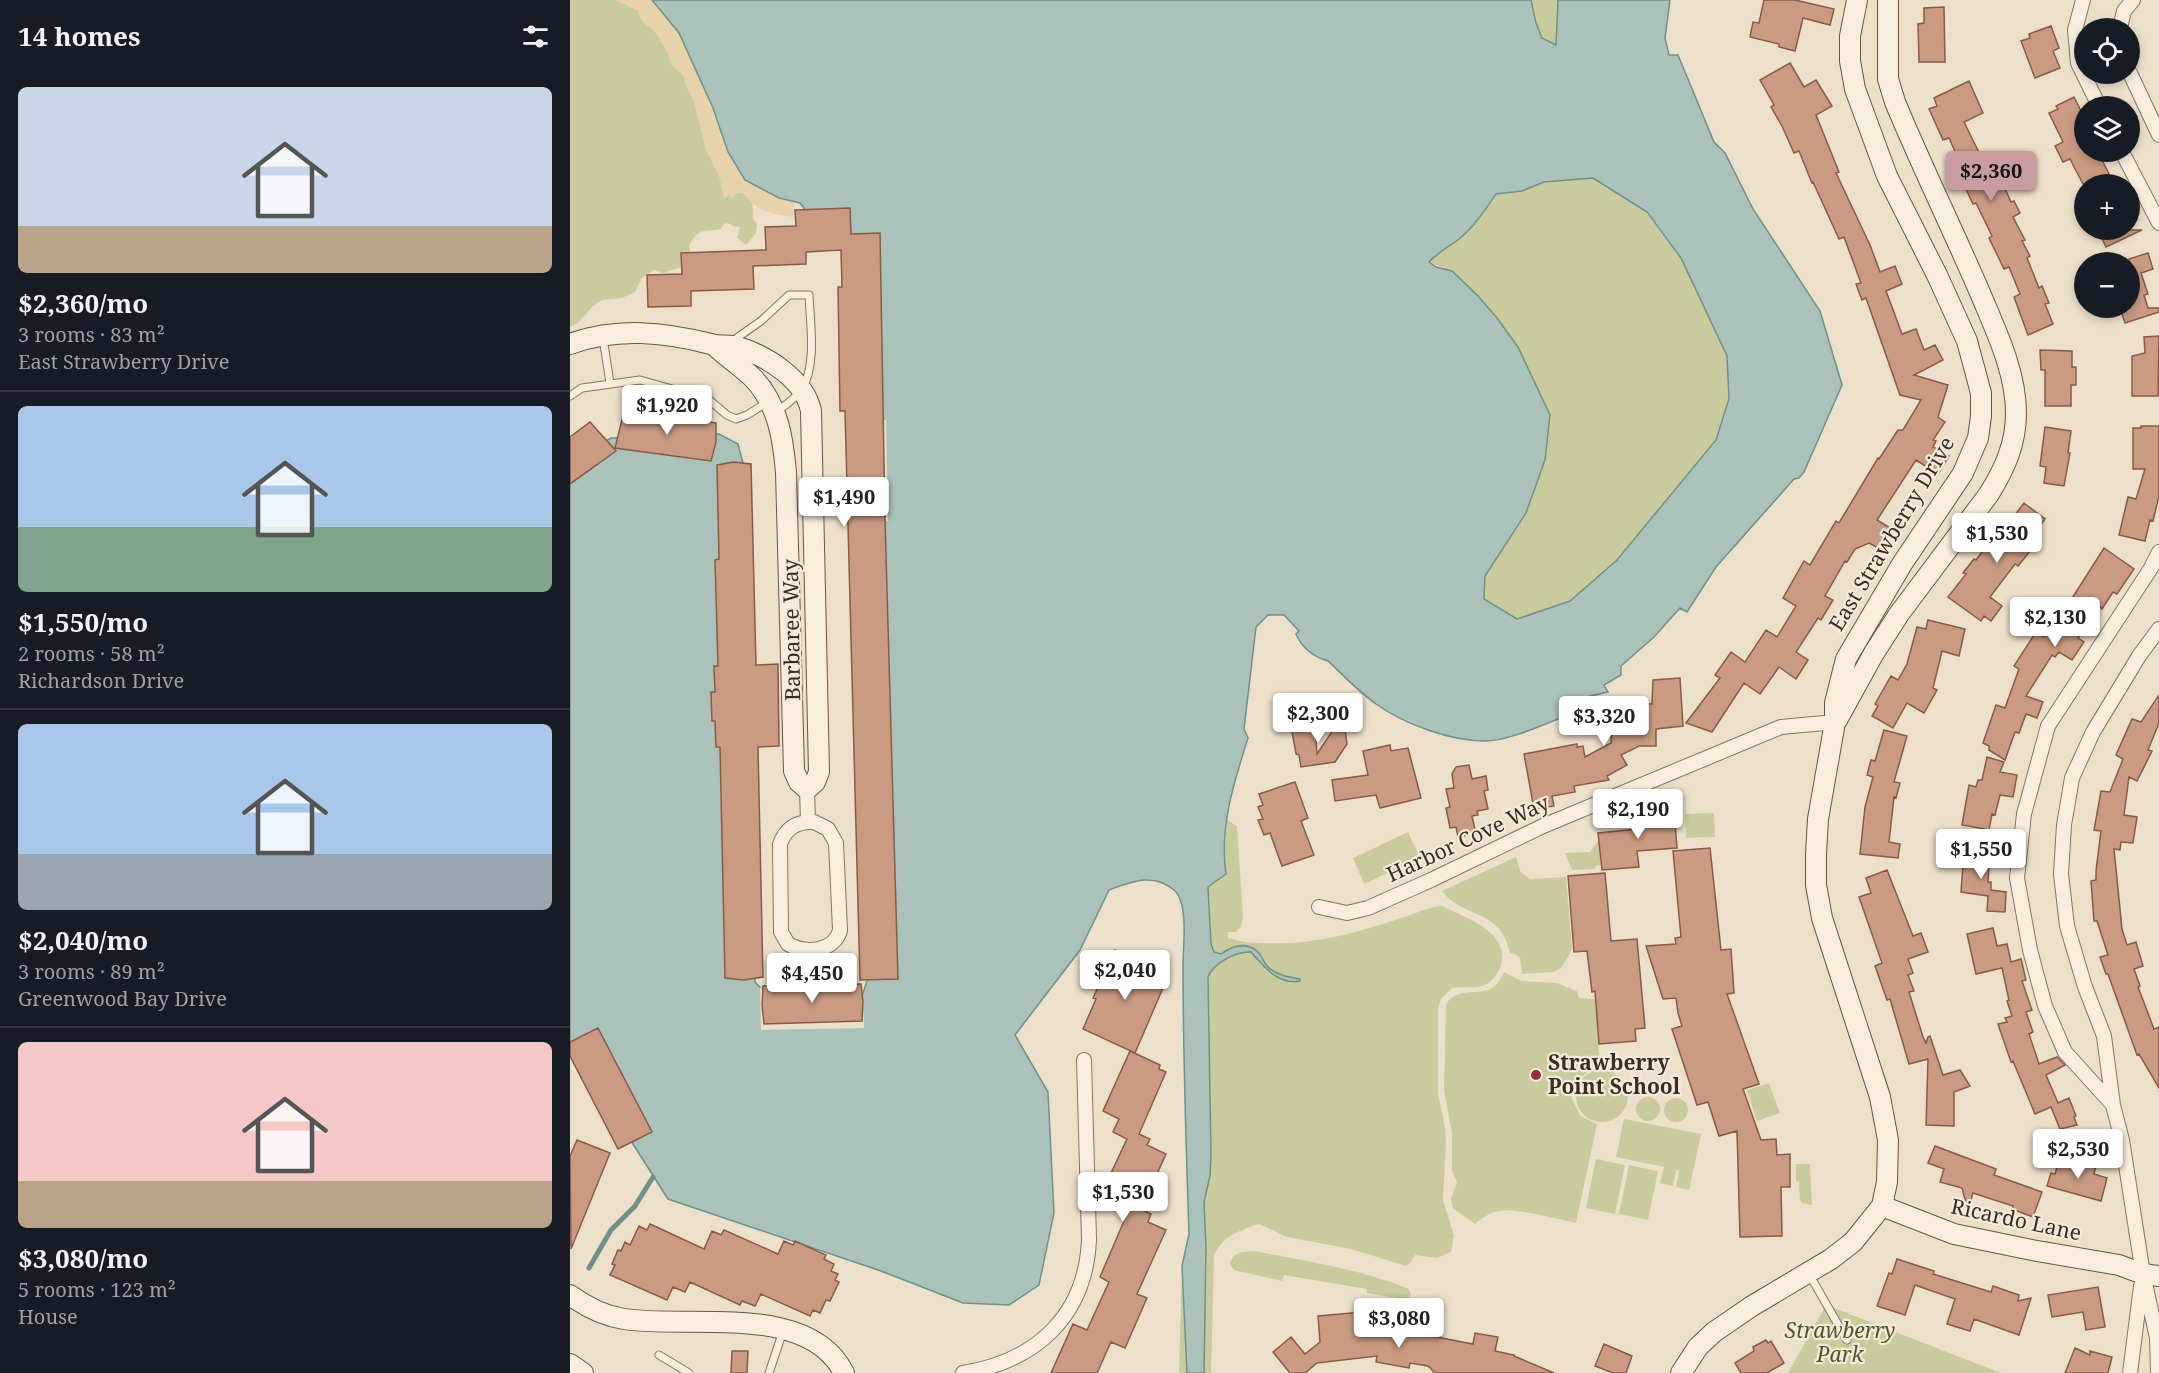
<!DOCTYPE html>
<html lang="en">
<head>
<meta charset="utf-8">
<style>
  :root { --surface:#171b24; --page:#242831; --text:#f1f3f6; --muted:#9ea1a6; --line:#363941; --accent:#c89ca1 }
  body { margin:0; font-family:"Noto Serif",serif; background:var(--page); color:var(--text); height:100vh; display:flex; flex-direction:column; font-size:22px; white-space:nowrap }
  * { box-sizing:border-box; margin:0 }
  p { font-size:20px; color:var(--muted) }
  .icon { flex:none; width:33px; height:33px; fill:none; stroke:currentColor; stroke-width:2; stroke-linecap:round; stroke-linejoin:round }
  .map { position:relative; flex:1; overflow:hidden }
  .side { display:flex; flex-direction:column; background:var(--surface); width:570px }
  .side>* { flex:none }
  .fabs { position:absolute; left:1504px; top:18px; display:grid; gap:12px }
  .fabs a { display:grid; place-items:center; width:66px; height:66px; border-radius:50%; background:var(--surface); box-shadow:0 3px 9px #0003; font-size:30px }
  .price { position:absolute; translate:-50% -51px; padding:0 14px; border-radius:6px; background:#fff; color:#222; font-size:20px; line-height:39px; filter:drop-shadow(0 2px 3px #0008) }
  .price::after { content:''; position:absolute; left:50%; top:36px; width:18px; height:14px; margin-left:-9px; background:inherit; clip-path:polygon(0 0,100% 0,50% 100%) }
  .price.active { background:var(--accent); color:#111 }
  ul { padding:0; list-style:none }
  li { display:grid; align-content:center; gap:12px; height:318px; padding:0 18px }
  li+li { border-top:2px solid var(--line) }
  li span { display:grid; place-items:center; height:186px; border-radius:9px; color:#555 }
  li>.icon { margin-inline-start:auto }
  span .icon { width:108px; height:108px; fill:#fffc; stroke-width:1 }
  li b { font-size:26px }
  h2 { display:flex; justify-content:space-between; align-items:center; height:72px; padding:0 18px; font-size:26px }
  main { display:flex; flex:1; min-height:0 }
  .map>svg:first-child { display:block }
  .green { fill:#c9cb9e }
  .sand { fill:#e7d2a9 }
  .water { fill:#aac2b9; stroke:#719086; stroke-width:1.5; fill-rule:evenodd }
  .pier { fill:#ede0ca }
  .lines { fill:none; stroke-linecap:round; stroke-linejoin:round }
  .stream { stroke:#719086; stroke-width:5 }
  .building { fill:#ca9b82; stroke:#885b46; stroke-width:1.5 }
  .lane-casing { stroke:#8a735f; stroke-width:9 }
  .street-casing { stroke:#8a735f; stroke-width:16 }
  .secondary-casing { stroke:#6c5442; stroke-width:22 }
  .lane { stroke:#f8eede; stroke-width:7 }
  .street { stroke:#f8eede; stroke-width:14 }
  .secondary { stroke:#f8eede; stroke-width:20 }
  .poi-dot { fill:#963139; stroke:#f5ebda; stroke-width:2 }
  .labels { text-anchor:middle; stroke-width:4.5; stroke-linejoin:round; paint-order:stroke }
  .street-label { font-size:21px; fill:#3b2c22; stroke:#f5ebda }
  .poi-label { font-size:21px; font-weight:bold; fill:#3b2c22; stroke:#f5ebda; text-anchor:start }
  .park-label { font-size:21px; font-style:italic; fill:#4e5629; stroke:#f5ebda }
</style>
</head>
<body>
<main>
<section class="side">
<h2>14 homes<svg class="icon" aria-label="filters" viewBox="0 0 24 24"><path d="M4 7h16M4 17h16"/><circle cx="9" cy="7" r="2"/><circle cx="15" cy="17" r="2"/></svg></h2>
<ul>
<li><span style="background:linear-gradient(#c9d6e8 75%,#b9a48a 0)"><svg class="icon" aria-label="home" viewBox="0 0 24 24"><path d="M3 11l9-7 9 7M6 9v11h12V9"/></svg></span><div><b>$2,360/mo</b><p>3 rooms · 83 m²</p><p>East Strawberry Drive</p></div></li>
<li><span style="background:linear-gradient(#a9c7e8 65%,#7fa58c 0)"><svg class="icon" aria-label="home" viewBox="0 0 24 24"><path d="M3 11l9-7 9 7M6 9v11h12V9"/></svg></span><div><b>$1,550/mo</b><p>2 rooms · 58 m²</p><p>Richardson Drive</p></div></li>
<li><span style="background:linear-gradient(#a9c7e8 70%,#9aa5b1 0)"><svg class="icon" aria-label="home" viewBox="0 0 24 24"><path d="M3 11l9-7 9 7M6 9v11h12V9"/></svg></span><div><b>$2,040/mo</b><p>3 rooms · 89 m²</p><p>Greenwood Bay Drive</p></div></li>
<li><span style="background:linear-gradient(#f6c9c9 75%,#b9a48a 0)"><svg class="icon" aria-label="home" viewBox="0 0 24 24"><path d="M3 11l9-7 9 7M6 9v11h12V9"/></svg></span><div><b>$3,080/mo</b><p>5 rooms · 123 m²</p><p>House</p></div></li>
</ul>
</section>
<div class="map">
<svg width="1589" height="1373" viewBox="0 0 1589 1373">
  <rect width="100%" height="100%" fill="#ede0ca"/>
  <path class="green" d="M0,0H82L109,33L156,196C161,195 167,192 171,193C183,195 184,209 183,219L187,224L186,233L176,245L167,238L170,227L163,226L158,223L154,224L151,229C134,233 129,226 119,246L121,255L118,265L94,273L84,270L72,278L65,292L52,298L32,300L23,306L8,323L0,327Z
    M961,0H988L986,46L972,38L966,23Z
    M1028,151L1111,258L1157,356L1159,399L1146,440L1047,560L1000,601L947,619L914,599L915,575L956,513L882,271L859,262C869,251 882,246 893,236C906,223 916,209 926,194L952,191Z
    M1144,813L1145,837L1116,838L1115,814Z
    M657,820L667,826L673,917L671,927L666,932H658V938C671,942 682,943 695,943C754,946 808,926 863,907L872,906C895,918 943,932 930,968C927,975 921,982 915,985C904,989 893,986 882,988L871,999L868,1009V1094L875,1127L876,1141L873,1200L884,1236L881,1252L867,1258L845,1255L841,1262L836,1266L781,1249L717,1237L689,1224C670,1230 651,1237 644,1256L641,1373H634L636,1247L634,1202L640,1176L641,1155L638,977C640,969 658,956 665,953C670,951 676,952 681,952C696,970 704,982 729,979C718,976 704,974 696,965C690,957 688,951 679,946L651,954L644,952L641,944L639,887L656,874L654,862Z
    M838,832L850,858L794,884L783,858Z
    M1029,840L1031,865L1026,866L1025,869L1002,870L995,853L1020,852Z
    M946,857L950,871L960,879L996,877L1002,949L998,957L991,968L984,972L952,974L950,958L945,954L940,953C930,907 894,920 872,891Z
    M934,972L951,981L987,983L1007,991L1009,998L1025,999L1030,1067C1013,1070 1008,1081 1001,1096L1010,1116L1027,1124L1006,1223C986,1219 949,1208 930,1211C920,1212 912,1218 905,1224L883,1208L881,1199L887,1182L882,1171V1133L874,1090L876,1004C890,984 911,999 926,985C929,982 932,976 934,972Z
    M1006 1096a26 26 0 1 1 52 0a26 26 0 1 1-52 0Z
    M1199,1083L1210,1113L1187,1121L1177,1090Z
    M1066 1109a12 12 0 1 1 24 0a12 12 0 1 1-24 0Z
    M1094 1110a12 12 0 1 1 24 0a12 12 0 1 1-24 0Z
    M1054,1119L1131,1134L1119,1190L1106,1187L1109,1170H1106L1103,1186L1090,1183L1094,1167L1046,1157Z
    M1026,1159L1055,1165L1045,1214L1016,1208Z
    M1226,1164H1240L1242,1205L1232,1203L1230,1200L1229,1182L1226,1181Z
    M1059,1165L1088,1171L1078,1220L1049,1214Z
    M685,1251C736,1261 791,1269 839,1289L841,1294L838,1300L797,1293V1289L714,1275L712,1281L664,1270L660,1264C663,1251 673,1252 685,1251Z
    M612,1266L617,1373H609Z
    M1256,1305L1431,1373H1218Z"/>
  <path class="sand" d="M46,0H82L85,2L109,33L143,108L158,152L209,198L224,202L223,217C211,215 194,213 184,205C179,200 176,195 169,192L161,199L160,195L154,199L150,179L136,150L124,102L117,88L113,75L102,65L97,52L87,35L83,30L73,23L67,10Z"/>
  <path class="water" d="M82,0H961L966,23L972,38L986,45L988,0H1100L1095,38L1099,55H1108L1144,142L1155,153L1183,209L1250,311L1272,385L1234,472L1229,478L1224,479L1146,567L1117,612L1110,608L1084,637L1051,666V675L1034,685L1038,692L1008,699L1003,713C979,722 940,741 915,741C880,741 834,724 806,704C789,692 773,675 758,661C744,657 732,648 726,634L729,631L714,615H698L686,627L674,729L678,738C664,782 649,828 656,874L638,887L641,944L644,952L651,954C661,947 675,941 687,951C692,955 693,962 698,967C706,975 719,977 730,979V981C708,985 694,967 681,952C667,951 643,963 638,977L641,1155L640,1176L634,1202L636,1247L634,1373H617L612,1266L619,1234C616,1145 613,1055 613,965C613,946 619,903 604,890C583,872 561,882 539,890L510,950L445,1035L478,1092L484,1213L469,1285L439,1305L393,1303L311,1271L98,1199L0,1045V462L41,438L149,434L168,444L173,463L181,556L187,858L185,982L199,997L292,996L297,981L303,853L273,245L240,216L230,203L209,198L175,180L158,152L143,108L109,33ZM1023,178L1077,212L1111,258L1157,356L1159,399L1146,440L1047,560L1000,601L947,619L914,599L915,576L956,513L975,460L980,415L948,347L927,318L908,296L882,271L866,267L859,262C868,252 879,247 889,239C904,227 915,210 926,194L952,191L974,182Z"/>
  <path class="pier" d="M300,420H316L318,521L296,522Z
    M190,987L199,997L292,996L293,993L294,1028L191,1030Z"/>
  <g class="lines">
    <path class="stream" d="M19,1268L41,1230L65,1206L83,1177"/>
  </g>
  <path class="building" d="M1194,0H1225L1264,9L1260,25L1233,18L1225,51L1209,47V44L1180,37L1183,22L1189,23Z
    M1374,7L1375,62H1349L1348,24L1354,23V8Z
    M1481,26L1489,48L1483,51L1490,68L1465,78L1451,41L1460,38L1459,34Z
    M1220,63L1234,87L1246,80L1262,106L1246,115L1269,172L1266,173L1300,245L1310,272L1325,266L1332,284L1316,291L1332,334L1346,329L1354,350L1365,345L1373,360L1344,375L1378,385L1368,417L1375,422L1363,440L1366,441L1363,447L1379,456L1368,474L1346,460L1307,520L1322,529L1310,549L1299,543L1285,549L1277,562L1275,561L1255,596L1263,600L1251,620L1248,618L1226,652L1238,660L1226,679L1209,667L1190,694L1174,683L1142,732L1116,723L1150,678L1145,675L1161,652L1175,662L1196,630L1207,637L1226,606L1213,598L1234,561L1240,565L1266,521L1269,523L1308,458L1309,459L1328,430H1333L1351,400L1330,395L1296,298L1292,300L1286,284L1291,283L1274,237L1269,239L1243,182L1242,183L1229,151L1224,153L1212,126L1201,107L1204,105L1190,80Z
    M1399,81L1413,113L1394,122L1423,181L1430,177L1441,202L1444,201L1450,213L1443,217L1455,240L1452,241L1460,256L1457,258L1469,288L1472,286L1479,303L1475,304L1483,324L1458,335L1444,297L1450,294L1439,267L1434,269L1419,238L1422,236L1406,203L1403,204L1386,168L1391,165L1379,138L1373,140L1359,109L1367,106L1364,98Z
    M1504,97L1515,119V152H1528L1544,184H1513L1500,159L1493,162L1485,146L1493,142L1479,113L1488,109L1486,106Z
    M280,208L281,234L310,233L315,519L328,979L290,980L275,411H270L268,287H272L271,250L236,252V264L183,266L184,289L121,291V306L78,307L77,275L112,274L111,253L196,250L195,227L226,226L225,210Z
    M1528,230H1572L1536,247Z
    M1578,253L1583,269L1571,273L1578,294L1574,295L1578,308H1589V312L1555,323L1550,308H1560L1559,259Z
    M1589,336L1588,396H1562V356L1575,353L1574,337Z
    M1470,350L1502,351V367H1506V385H1501V406H1475V370H1471Z
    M54,411L146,423V442L141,461L45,448Z
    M20,422L46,451L0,484V437Z
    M1571,426H1589V496L1583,521L1580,520L1575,541L1549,535L1558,497L1566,499L1575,469H1563V428H1571Z
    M1475,427L1501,431L1498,453H1500L1494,486L1474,483L1476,467L1470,466Z
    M164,462L181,464L186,665L208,664L209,746L188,747L193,977L174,980L155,978L150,747H146L145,721H142L141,692H145L144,666H148L145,560L149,559L147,465Z
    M1454,503L1475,519L1463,535L1469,540L1448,566L1445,564L1420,597L1432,606L1421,621L1414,616L1411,621L1378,597L1396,574L1393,573L1404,559L1406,560L1438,518L1441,520Z
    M1534,548L1564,569L1547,594L1543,592L1532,609L1529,606L1508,638L1514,642L1502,660L1489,652L1485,657L1482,655L1456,696L1473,702L1467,718L1456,714L1449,733L1445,732L1435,760L1419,750V746L1413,743L1426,705L1435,708L1449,669L1444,666L1466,632L1474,637L1482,624L1485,625Z
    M1358,620L1395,629L1389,656L1372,651L1363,688L1367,690L1354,713L1337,703L1323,728L1302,716L1308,706L1305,704L1321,676L1328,680L1337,664L1347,627L1356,629Z
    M1110,678L1113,726L1086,729V746H1069L1051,755L1057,765L1037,776L1039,780L1004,786L1005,792L982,796L984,806L964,809L954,754L1007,744V747L1013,746L1015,757L1041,743L1042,721L1058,712L1057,702L1082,704L1083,680Z
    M1589,695V723L1578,750L1582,751L1567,781L1559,777L1554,815L1567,817L1563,843L1551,842L1550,850L1544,849L1552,929L1557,945L1566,942L1573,966L1564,969L1570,986L1568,987L1584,1029L1589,1027V1088L1569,1054L1567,1055L1538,974H1536L1530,957L1538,955L1527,921H1524L1521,881L1526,880V871L1531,831L1524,830L1531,791L1540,792L1553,759L1546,755L1562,719L1571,722Z
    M773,715L777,744L765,762L731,767L729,755L726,754L720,721L735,719L737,728L745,727L747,754Z
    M1314,730L1337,736L1324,782L1330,783L1326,798L1324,797L1319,842L1330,844L1328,858L1290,854L1295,807L1303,777L1297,775L1301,760L1305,761Z
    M820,745L821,751L838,748L851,798L810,808L806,795L765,801L762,780L798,775L793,751Z
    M1417,757L1434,762L1430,772L1447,775L1443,797L1430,795L1425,815L1422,814L1419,830L1392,825L1399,785L1406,787L1408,780H1412Z
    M899,765L902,779L916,776L918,790L914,791L918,809L907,811L908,815L902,816L906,834L888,837L886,827L880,828L876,808L880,807L876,789L884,788L882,774L886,767Z
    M725,782L738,818L731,821L744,855L712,866L700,833L694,835L688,820L693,819L688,807L693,805L689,794Z
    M1104,810L1107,848L1067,851L1069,867L1032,870L1028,833L1067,829L1066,813Z
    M1140,848L1151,950L1161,949L1164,993L1157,994L1189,1084L1173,1089L1191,1140L1206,1139L1207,1155L1220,1154V1187H1211L1212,1236L1170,1237L1167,1131L1149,1136L1138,1102L1127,1105L1102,1029L1112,1026L1108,1013L1106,998L1093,999L1076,946L1106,944L1105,938L1111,937L1103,851Z
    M1394,851L1420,853L1418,882H1421V890L1436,892L1435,912L1417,911L1418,896L1391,892Z
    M1317,870L1343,936L1351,933L1358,952L1338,959L1343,973L1338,975L1344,991L1339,992L1353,1037L1356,1043L1358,1037L1360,1036L1373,1075L1390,1070L1400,1086L1384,1092V1126L1356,1125L1358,1059L1339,1064L1320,999L1317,1000L1305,966L1312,963L1289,897L1301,893L1296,878Z
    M1035,873L1041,941L1067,939L1075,1028L1065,1029L1066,1041L1029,1044L1025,991L1022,992L1017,951L1004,952L998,876Z
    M1423,928L1427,946L1437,944L1441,962L1451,959L1456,980L1452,981L1462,1010L1456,1012L1463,1032L1459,1034L1469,1064L1487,1057L1495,1065L1476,1075L1488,1103L1499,1098L1506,1116L1504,1117L1507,1125L1490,1129L1481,1107L1465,1114L1443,1061L1441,1062L1428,1024L1437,1022L1435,1018L1442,1016L1437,1001L1439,1000L1432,968L1406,974L1397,934Z
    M545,950L599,974L565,1053L513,1029L526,999L523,998Z
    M291,984L293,1002L292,1021L194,1024L192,1005L193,986Z
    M28,1028L82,1132L48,1149L0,1056V1042Z
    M560,1051L590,1065L589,1069L596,1072L569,1134L580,1139L577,1145L596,1154L571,1209L581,1214L578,1222L596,1230L567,1294L577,1298L555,1348L541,1342L527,1373H481L503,1324L517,1330L539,1282L530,1277L557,1214L545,1209L551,1196L534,1188L557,1139L543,1132L549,1119L533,1111Z
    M7,1140L40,1153L1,1249L0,1156Z
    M1365,1146L1426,1169L1424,1175L1472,1192L1463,1217L1442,1209L1443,1206L1403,1193L1398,1210L1392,1188L1370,1182L1374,1169L1358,1163Z
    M1489,1160L1513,1166L1514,1162L1526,1165L1524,1174L1537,1178L1531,1201L1477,1186L1481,1173L1485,1174Z
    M80,1224L134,1249L142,1231L151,1235L154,1230L208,1254L214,1241L223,1245L225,1241L256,1255L254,1259L264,1264L261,1271L268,1274L265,1280L269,1282L260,1301L256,1300L250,1313L243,1310L240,1316L191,1294L185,1306L172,1301L170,1305L120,1282L115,1292L103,1287L97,1300L40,1275L45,1265L42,1264L48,1250L51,1251L55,1242L60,1245L69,1226L77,1230Z
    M1327,1259L1364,1271L1363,1274L1421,1292L1423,1286L1449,1295L1448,1301L1461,1298L1449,1335L1404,1319L1400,1331L1377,1324L1385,1299L1345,1285L1335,1315L1307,1306L1319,1273L1322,1274Z
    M1528,1287L1535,1327L1516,1330L1513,1312L1482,1317L1478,1295Z
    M793,1312L794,1323L903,1344L905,1333L928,1337L925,1351L944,1355V1356L984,1373H865L858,1366L840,1363L839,1368L806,1362L807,1356L747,1363L735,1373H720L703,1352L721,1337L735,1354L750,1342L748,1316Z
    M1196,1340L1198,1343L1201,1341L1214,1363L1197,1373H1171L1165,1363L1184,1351L1183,1347Z
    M1034,1344L1062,1356L1056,1373H1043L1025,1366Z
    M1505,1348L1520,1355V1351L1542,1357L1538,1373H1495Z
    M162,1351H178L177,1373H161Z"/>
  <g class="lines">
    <g class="lane-casing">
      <path id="lane" d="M33,338L40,383
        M161,342L191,321L219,295H239C240,322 247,365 232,389C226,398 216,405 207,411
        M0,396L12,388L70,380L138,399L157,415L166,419L177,415L198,402
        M1239,1274L1277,1340
        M89,1355L119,1373
        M199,1373L213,1331"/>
    </g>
    <g class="street-casing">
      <path id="street" d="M1513,0L1505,30L1508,63L1529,106
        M1550,28L1554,11L1563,0
        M1560,73L1589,135
        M1552,152L1589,223
        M237,789L238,822
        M244,822L258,829L266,843L270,930C265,952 235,954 218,944L211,932L210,844C216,828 227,821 244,822Z
        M749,907L777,913L798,908L861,880L973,826L1211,727L1265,722
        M1543,1105L1495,1052L1475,1006L1460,950L1447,878L1454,814L1478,726L1581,568L1589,552
        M393,1373C467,1361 516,1315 519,1239L514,1060
        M1560,1373L1571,1286
        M1588,1373L1587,1338L1573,1274L1552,1140L1543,1105L1534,1036L1515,987L1497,926L1491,874L1494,825L1502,778L1523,732L1569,656L1589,629"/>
    </g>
    <g class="secondary-casing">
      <path id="secondary" d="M0,344C47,327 94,332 141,344C150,347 159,344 168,347C197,356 235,380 241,411L249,772L245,782L237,789L229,782L224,771L216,472C213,438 208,404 183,378C171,366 156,357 144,345
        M1267,720L1304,653L1329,614L1419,494C1435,468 1446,444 1446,413C1446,372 1426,331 1411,295C1383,230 1352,167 1325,102L1318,79V0
        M1312,1206L1384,1234L1462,1250L1549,1265L1573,1274L1589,1276
        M0,1295C15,1306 35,1316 54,1319C119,1329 239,1302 274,1373
        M0,1364L13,1373
        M1111,1373L1128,1347L1144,1332L1182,1306L1261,1259L1283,1242L1312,1206L1317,1182L1318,1140L1310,1097L1252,918L1246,885V854L1248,819L1265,722V703L1276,659L1332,564L1393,473L1408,438L1411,416V393L1397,341L1367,275L1317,176L1285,89L1280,61V36L1287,0"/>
    </g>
    <use href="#lane" class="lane"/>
    <use href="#street" class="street"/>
    <use href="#secondary" class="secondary"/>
  </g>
  <circle class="poi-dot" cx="966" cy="1075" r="6"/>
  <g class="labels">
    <g class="street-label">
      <text transform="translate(1322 534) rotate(-59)" y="7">East Strawberry Drive</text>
      <text transform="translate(222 630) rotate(-91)" y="7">Barbaree Way</text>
      <text transform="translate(898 839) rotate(-25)" y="7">Harbor Cove Way</text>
      <text transform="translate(1446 1220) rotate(12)" y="7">Ricardo Lane</text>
    </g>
    <g class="poi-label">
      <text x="978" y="1070">Strawberry<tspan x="978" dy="24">Point School</tspan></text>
    </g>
    <g class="park-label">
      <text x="1270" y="1338">Strawberry<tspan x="1270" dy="24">Park</tspan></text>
    </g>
  </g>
</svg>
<div class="fabs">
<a><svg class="icon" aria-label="locate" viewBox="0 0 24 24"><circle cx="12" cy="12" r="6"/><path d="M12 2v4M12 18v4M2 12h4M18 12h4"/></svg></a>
<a><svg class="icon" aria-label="layers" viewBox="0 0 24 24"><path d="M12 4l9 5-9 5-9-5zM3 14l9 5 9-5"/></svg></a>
<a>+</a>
<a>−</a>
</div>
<b class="price active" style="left:1421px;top:202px">$2,360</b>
<b class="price" style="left:97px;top:436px">$1,920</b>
<b class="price" style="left:274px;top:528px">$1,490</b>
<b class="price" style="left:1427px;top:564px">$1,530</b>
<b class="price" style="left:1485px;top:648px">$2,130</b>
<b class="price" style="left:748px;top:744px">$2,300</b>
<b class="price" style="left:1034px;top:747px">$3,320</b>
<b class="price" style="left:1068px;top:840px">$2,190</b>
<b class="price" style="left:1411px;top:880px">$1,550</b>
<b class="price" style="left:555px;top:1001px">$2,040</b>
<b class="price" style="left:242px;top:1004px">$4,450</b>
<b class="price" style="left:1508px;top:1180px">$2,530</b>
<b class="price" style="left:553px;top:1223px">$1,530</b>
<b class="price" style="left:829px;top:1349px">$3,080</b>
</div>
</main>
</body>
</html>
